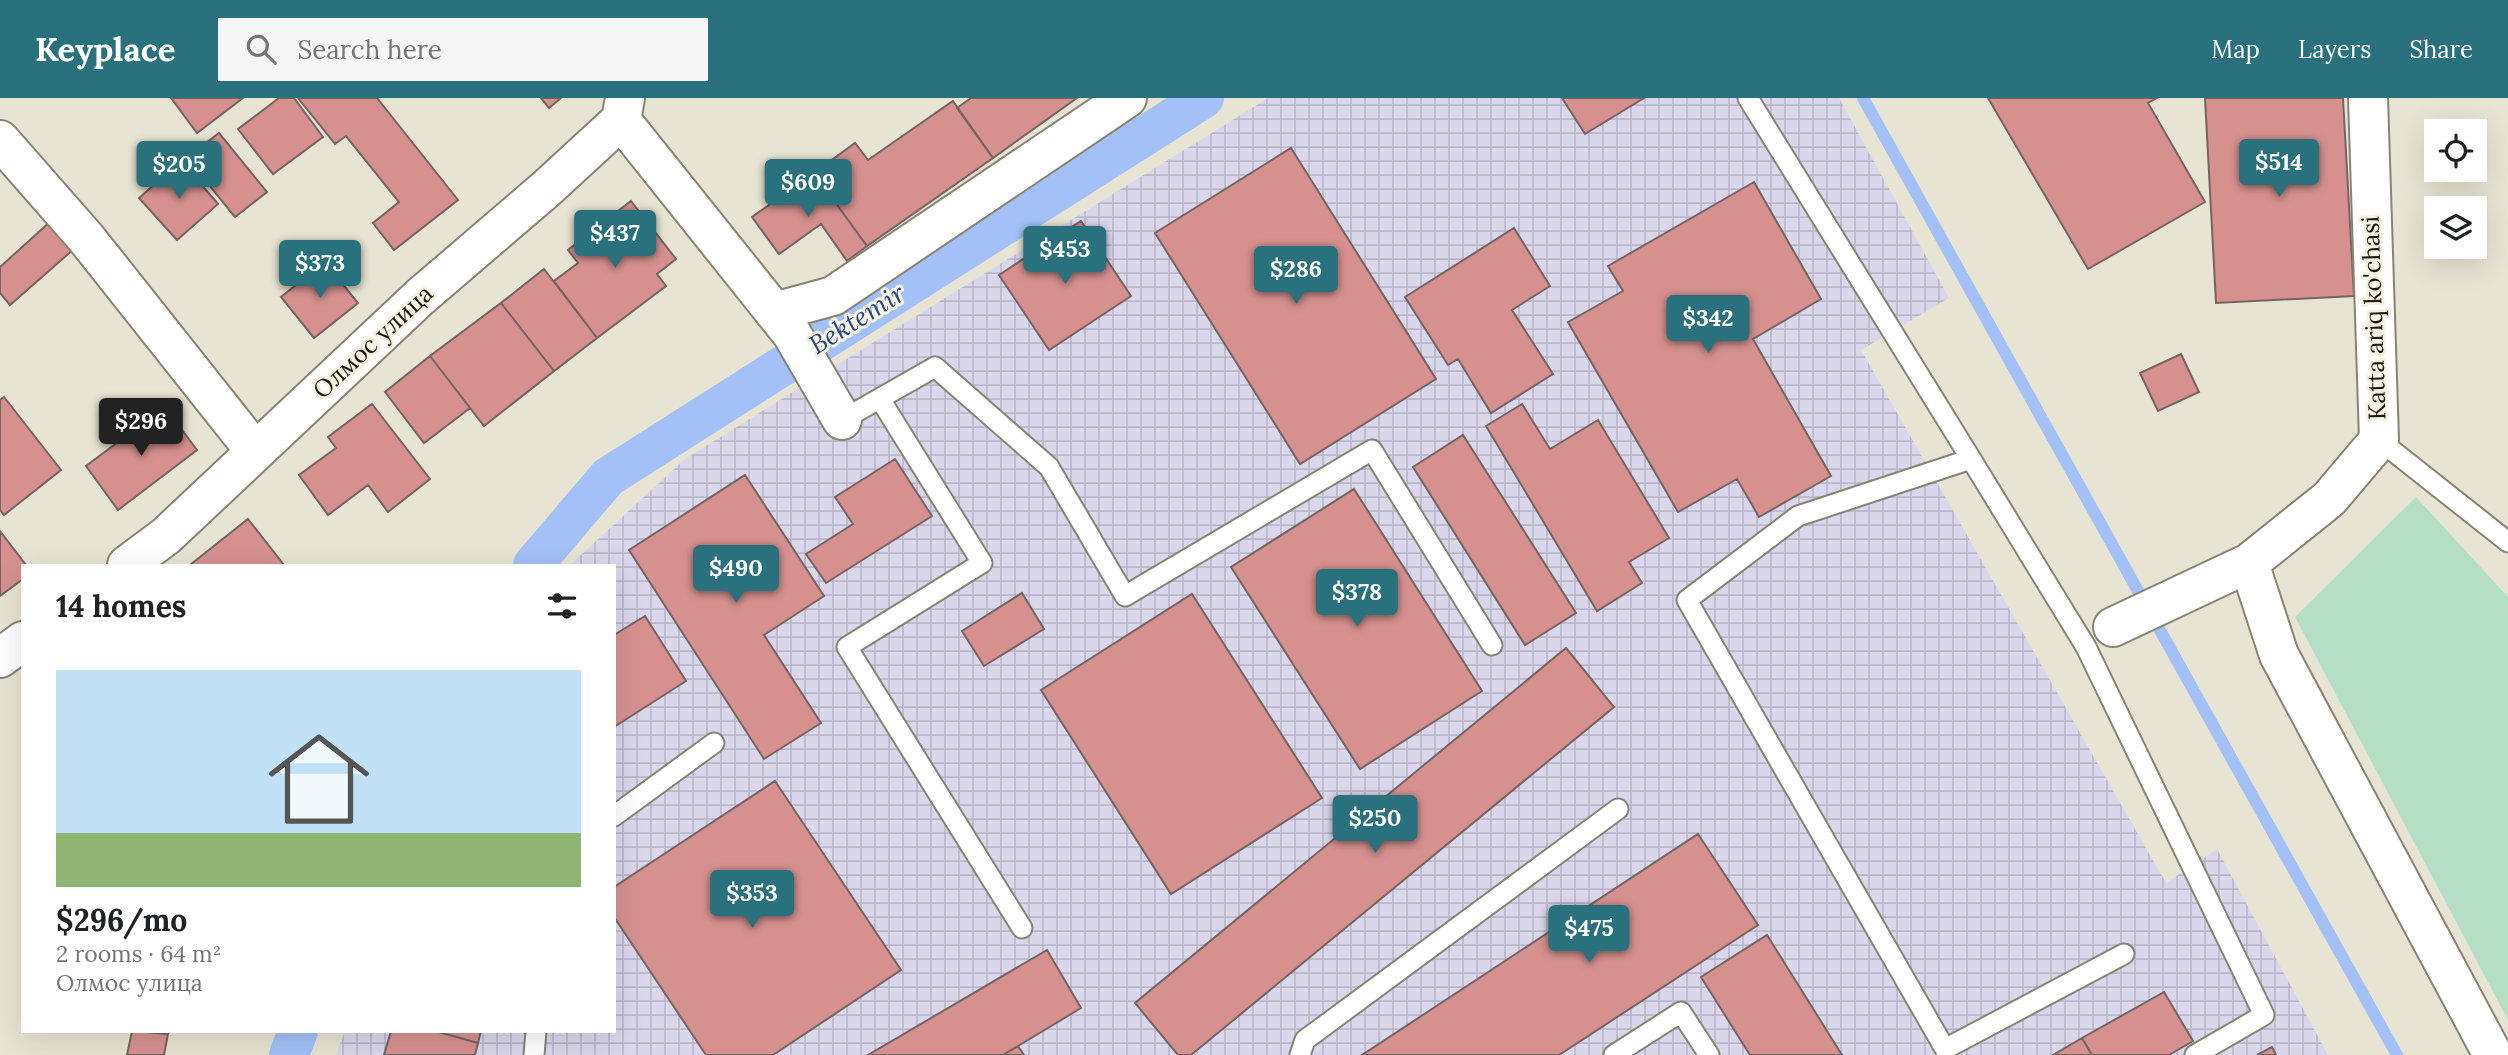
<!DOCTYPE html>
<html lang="en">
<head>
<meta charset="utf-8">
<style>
  :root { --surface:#fff; --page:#f6f6f6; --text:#202124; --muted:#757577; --line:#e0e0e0; --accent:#29717c }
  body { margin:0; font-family:Lora,serif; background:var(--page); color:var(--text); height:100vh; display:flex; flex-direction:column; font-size:26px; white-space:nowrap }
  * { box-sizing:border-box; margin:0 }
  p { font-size:23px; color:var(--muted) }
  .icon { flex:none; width:38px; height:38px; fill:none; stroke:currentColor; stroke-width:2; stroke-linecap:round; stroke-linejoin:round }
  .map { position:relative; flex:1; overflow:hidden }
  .panel { position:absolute; left:21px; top:466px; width:595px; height:469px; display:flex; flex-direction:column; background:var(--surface); border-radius:0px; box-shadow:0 7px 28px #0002 }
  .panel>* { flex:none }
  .buttons { position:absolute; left:2424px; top:21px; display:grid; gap:14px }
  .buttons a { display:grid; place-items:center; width:63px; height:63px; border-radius:0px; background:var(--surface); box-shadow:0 7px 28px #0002; font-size:35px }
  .price { position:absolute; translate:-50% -60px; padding:0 16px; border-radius:7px; background:var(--accent); color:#fff; font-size:23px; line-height:46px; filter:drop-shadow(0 2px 4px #0008) }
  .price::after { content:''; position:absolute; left:50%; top:42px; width:21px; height:16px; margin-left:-10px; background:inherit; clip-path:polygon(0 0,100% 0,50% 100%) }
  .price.selected { background:#222; color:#fff }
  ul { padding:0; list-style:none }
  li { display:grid; align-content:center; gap:14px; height:371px; padding:0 35px }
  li+li { border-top:2px solid var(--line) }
  li span { display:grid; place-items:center; height:217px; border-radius:0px; color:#555 }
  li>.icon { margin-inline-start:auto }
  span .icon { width:126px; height:126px; fill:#fffc; stroke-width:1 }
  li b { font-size:30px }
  h2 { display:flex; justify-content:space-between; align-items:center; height:84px; padding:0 35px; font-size:30px }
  header { display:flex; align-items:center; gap:42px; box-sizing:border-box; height:98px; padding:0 35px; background:var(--accent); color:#fff }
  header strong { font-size:33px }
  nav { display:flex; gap:38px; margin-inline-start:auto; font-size:24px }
  .search { width:490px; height:63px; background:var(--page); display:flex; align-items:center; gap:18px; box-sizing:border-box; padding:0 24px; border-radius:0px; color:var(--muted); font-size:26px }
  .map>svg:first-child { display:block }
  .industrial { fill:url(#industrial-grid) }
  .grass { fill:#b5dfc5 }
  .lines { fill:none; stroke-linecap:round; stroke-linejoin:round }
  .stream { stroke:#a3c1f7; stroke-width:12 }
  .canal { stroke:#a3c1f7; stroke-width:40 }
  .building { fill:#d6918f; stroke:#766463; stroke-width:2 }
  .service-casing { stroke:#888474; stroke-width:23 }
  .minor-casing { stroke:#888474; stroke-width:42 }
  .service { stroke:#fff; stroke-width:19 }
  .minor { stroke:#fff; stroke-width:38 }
  .labels { text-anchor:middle; stroke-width:6; stroke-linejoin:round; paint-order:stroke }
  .street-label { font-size:24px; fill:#191711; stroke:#f6f2e0 }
  .water-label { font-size:26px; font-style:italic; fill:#274788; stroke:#f6f2e0 }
</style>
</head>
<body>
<header>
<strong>Keyplace</strong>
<div class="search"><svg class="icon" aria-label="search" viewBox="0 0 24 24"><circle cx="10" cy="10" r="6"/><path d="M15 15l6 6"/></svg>Search here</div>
<nav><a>Map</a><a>Layers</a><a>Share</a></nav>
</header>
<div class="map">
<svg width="2508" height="957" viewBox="0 0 2508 957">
  <defs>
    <pattern id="industrial-grid" width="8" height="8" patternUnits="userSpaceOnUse" patternTransform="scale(1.75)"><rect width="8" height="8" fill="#dad7ed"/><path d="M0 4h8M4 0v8" fill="none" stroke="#bab8ca"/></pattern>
  </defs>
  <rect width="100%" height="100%" fill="#e8e4d3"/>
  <path class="industrial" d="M1268,0H1839L1949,200L1861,252L2166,785L2217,751L2328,957H336L345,933H614V467H570L685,361Z"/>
  <path class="grass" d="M2416,399L2508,499V922L2295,519Z"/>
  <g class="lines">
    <path class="stream" d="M1863,0L2397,957"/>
    <path class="canal" d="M533,467L608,379L1204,0
      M289,957L298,933"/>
  </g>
  <path class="building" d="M171,0H243L197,35Z
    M279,0H294L323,39L273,76L238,31Z
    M298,0H377L458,102L394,152L373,125L399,104L346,38L335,46Z
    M541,0H561L549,10Z
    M971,0H1077L993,60L957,10Z
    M1562,0H1644L1585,36Z
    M1988,0H2157L2148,5L2205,104L2088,171Z
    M2205,0H2343L2354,198L2216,205Z
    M953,3L993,60L867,148L814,75L855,45L868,62Z
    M219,35L267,94L235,119L187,60Z
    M1291,50L1436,281L1300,366L1155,135Z
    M181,63L218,106L177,142L139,100Z
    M814,75L867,148L847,163L821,126L779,156L752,119Z
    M1754,84L1821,201L1753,241L1831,378L1759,419L1737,381L1678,414L1568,224L1623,193L1608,168Z
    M631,103L676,161L657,176L666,188L597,240L554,183L578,165L568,152Z
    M51,123L75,150L10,207L0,195V169Z
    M1081,123L1131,198L1049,252L999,177Z
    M1514,130L1550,188L1512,212L1553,276L1491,315L1458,261L1448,267L1405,199Z
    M325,164L358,205L314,240L281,199Z
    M544,171L597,240L554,273L501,205Z
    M501,205L554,273L484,328L430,258Z
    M2181,256L2199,294L2158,313L2140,275Z
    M430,258L470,310L424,345L385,294Z
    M4,299L61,372L4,417L0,412V302Z
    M372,306L430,381L388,414L368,387L328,417L299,377L336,350L328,339Z
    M1522,306L1550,351L1598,322L1669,440L1629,464L1642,485L1597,513L1486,328Z
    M165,309L197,352L118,412L86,368Z
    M1463,337L1576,515L1525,547L1413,369Z
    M895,361L932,418L826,485L806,456L853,426L835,399Z
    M745,377L824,498L764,537L821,625L764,661L629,452Z
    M1354,391L1482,593L1360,671L1231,469Z
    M248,421L284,467H190Z
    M0,433L26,467H23V481L0,498Z
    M1022,495L1044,531L984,568L962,533Z
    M1192,496L1322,700L1171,796L1041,592Z
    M645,518L686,583L614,629V537Z
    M1566,550L1614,609L1191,957H1178L1135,905Z
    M775,683L901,872L773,957H706L614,819V789Z
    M1698,736L1758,827L1559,957H1362Z
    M1767,837L1842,957H1750L1701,879Z
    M1047,852L1081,910L1018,948L1003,957H868Z
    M2164,894L2193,943L2169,957H2092L2082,940Z
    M132,933L168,936L164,957H127Z
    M391,933H435L478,945L475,957H384Z
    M435,933H481L478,945Z
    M2082,940L2092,957H2053Z
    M1018,948L1024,957H1003Z
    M2272,949L2276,957H2257Z"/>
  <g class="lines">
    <g class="service-casing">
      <path id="service" d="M1748,0L1971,361
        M880,301L982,465L847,549L1022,830
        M842,322L935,269L1049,369L1125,498L1372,352L1492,547
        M2379,342L2508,444
        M614,718L714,645
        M2124,856L1945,951L1687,502L1798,418L1971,361L2086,549L2264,917L2195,957
        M534,957L536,933
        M1300,957L1305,942L1618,711
        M1614,957L1681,914L1709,957"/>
    </g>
    <g class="minor-casing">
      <path id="minor" d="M625,0L621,22L792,236L842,322
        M0,42L86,140L255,353
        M774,214L833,198L1127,0
        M2249,465L2279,557L2493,957
        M127,467L166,438L420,199L546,91L621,22
        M2113,529L2249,465L2329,401L2379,342L2368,0
        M0,560L23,543"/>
    </g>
    <use href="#service" class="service"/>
    <use href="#minor" class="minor"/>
  </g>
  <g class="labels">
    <g class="street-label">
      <text transform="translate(2374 220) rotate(-92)" y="8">Katta ariq ko'chasi</text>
      <text transform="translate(373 244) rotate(-43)" y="8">Олмос улица</text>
    </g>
    <g class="water-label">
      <text transform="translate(857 221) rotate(-32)" y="9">Bektemir</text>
    </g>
  </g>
</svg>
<div class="buttons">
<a><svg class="icon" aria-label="locate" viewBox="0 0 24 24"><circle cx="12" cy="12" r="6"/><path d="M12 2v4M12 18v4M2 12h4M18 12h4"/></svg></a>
<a><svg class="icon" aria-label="layers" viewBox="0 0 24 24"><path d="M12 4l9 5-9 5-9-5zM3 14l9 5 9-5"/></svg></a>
</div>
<b class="price" style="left:2279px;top:101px">$514</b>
<b class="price" style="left:179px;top:103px">$205</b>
<b class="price" style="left:808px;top:121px">$609</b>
<b class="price" style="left:615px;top:172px">$437</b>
<b class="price" style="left:1065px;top:188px">$453</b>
<b class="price" style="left:320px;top:202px">$373</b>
<b class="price" style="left:1296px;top:208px">$286</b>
<b class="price" style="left:1708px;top:257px">$342</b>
<b class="price selected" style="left:141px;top:360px">$296</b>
<b class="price" style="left:736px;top:507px">$490</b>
<b class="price" style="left:1357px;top:531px">$378</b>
<b class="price" style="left:1375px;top:757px">$250</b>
<b class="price" style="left:752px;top:832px">$353</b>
<b class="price" style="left:1589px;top:867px">$475</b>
<section class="panel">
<h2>14 homes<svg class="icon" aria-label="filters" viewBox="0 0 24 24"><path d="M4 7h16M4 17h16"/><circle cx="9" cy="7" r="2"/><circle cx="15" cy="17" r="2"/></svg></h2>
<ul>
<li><span style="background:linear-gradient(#bfe0f5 75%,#8fb573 0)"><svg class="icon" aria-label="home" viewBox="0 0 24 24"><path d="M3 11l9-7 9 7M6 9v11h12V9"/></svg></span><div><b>$296/mo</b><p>2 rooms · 64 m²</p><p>Олмос улица</p></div></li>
</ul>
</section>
</div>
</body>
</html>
